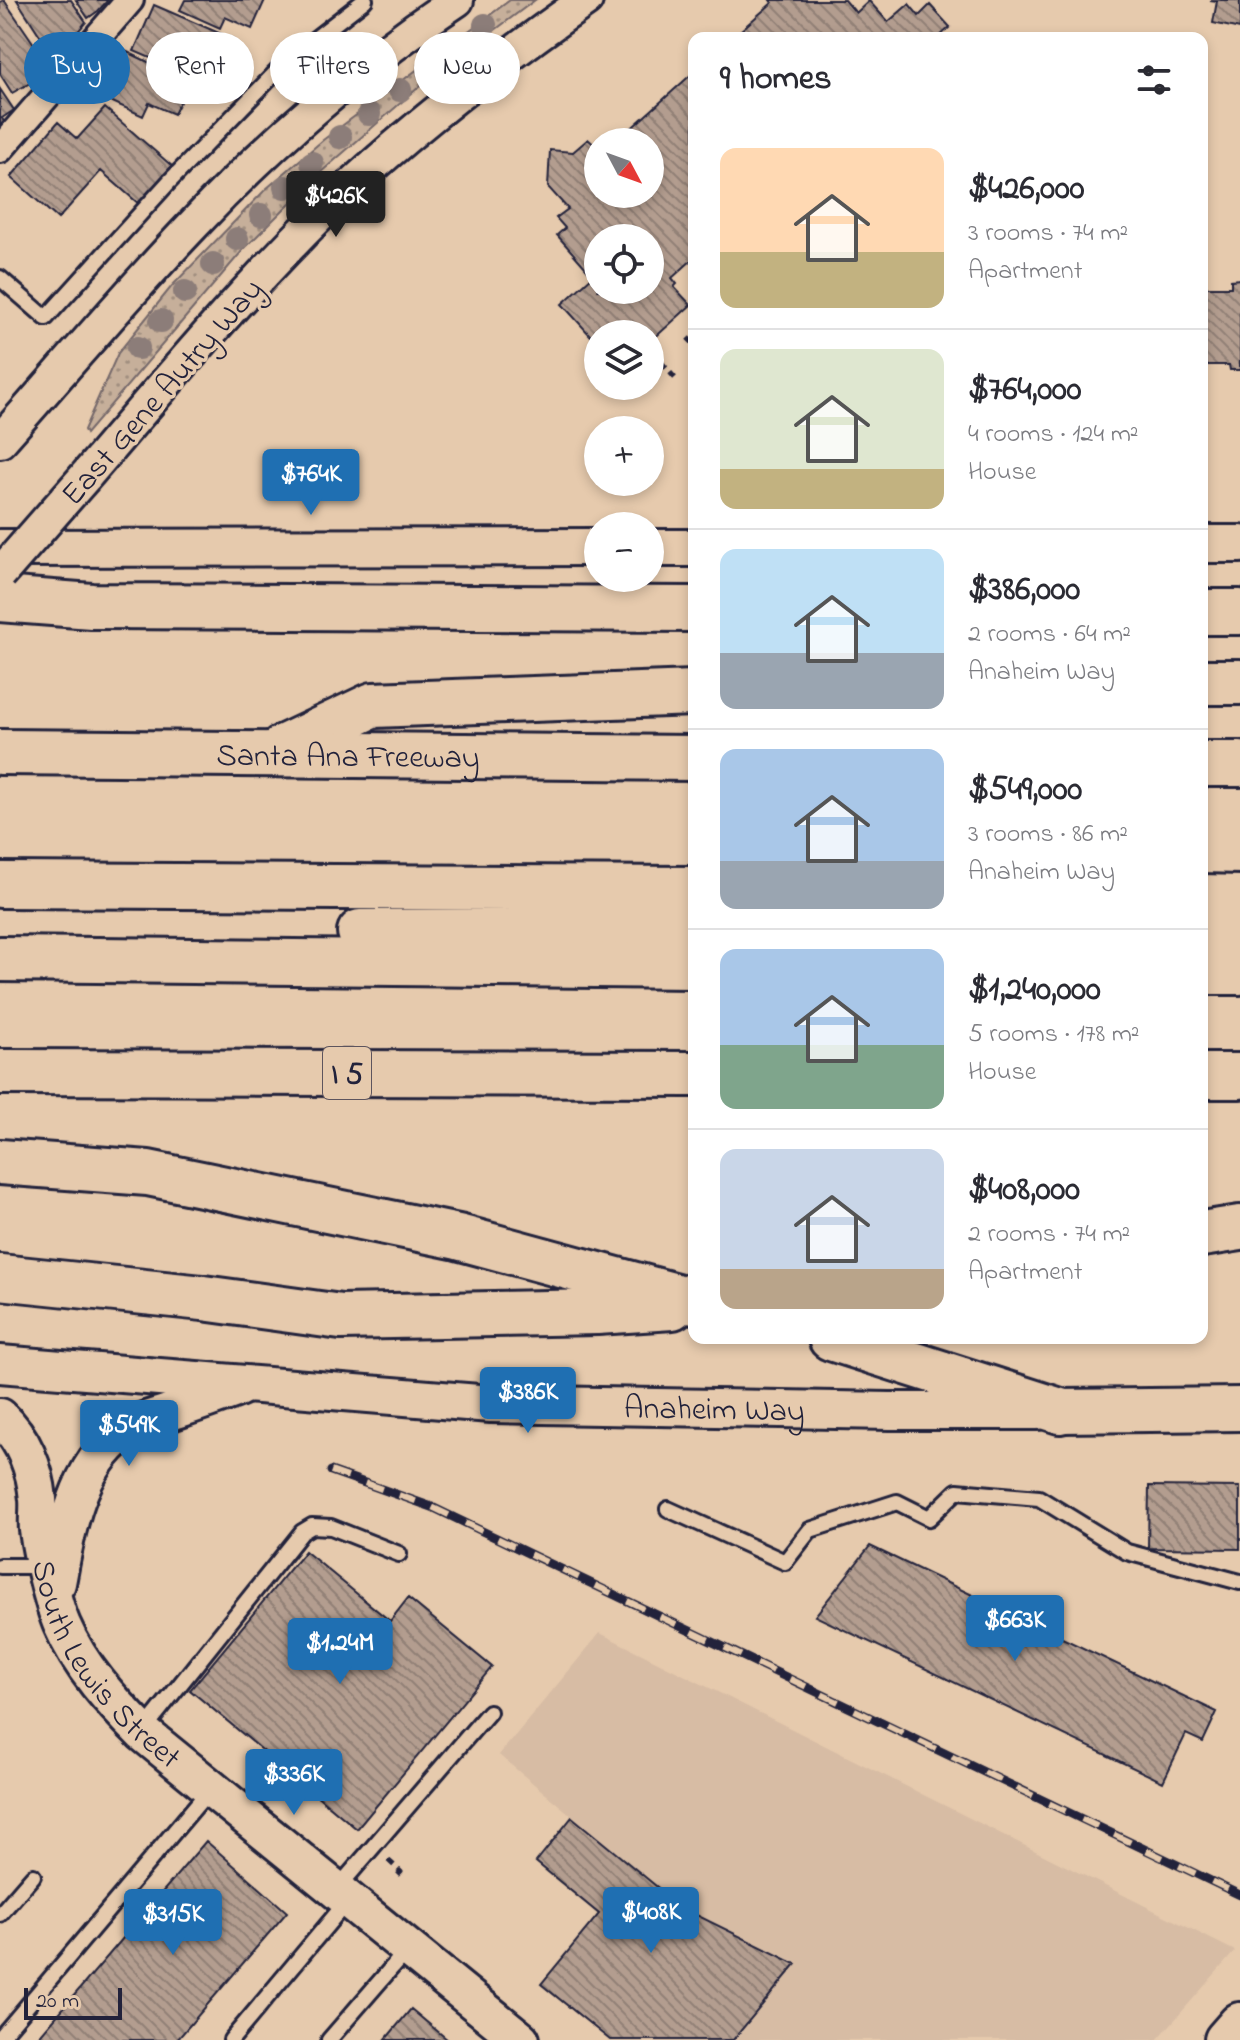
<!DOCTYPE html>
<html lang="en">
<head>
<meta charset="utf-8">
<style>
  :root { --surface:#fff; --page:#f2f2f3; --text:#2b2b33; --muted:#7c7c81; --line:#e1e1e2; --accent:#1f6fb2 }
  body { margin:0; font-family:"Indie Flower",sans-serif; background:var(--page); color:var(--text); height:100vh; display:flex; flex-direction:column; font-size:30px; white-space:nowrap }
  * { box-sizing:border-box; margin:0 }
  p { font-size:26px; color:var(--muted) }
  .icon { flex:none; width:44px; height:44px; fill:none; stroke:currentColor; stroke-width:2; stroke-linecap:round; stroke-linejoin:round }
  .map { position:relative; flex:1; overflow:hidden }
  .panel { position:absolute; left:688px; top:32px; width:520px; height:1312px; display:flex; flex-direction:column; background:var(--surface); border-radius:16px; box-shadow:0 4px 12px #0003 }
  .panel>* { flex:none }
  .guide { position:absolute; left:24px; top:32px; width:544px; height:72px; display:flex; gap:16px }
  .needle { width:52px; rotate:131deg }
  .buttons { position:absolute; left:584px; top:128px; display:grid; gap:16px }
  .buttons a { display:grid; place-items:center; width:80px; height:80px; border-radius:50%; background:var(--surface); box-shadow:0 4px 12px #0003; font-size:40px }
  .scale { position:absolute; left:24px; bottom:20px; width:98px; box-sizing:border-box; padding-left:8px; border:4px solid #22223b; border-top:0; font-size:22px; line-height:28px; white-space:nowrap; color:#22223b; -webkit-text-stroke:6px #e6caad; paint-order:stroke }
  .price { position:absolute; translate:-50% -68px; padding:0 18px; border-radius:8px; background:var(--accent); color:#fff; font-size:26px; line-height:52px; filter:drop-shadow(0 2px 4px #0008) }
  .price::after { content:''; position:absolute; left:50%; top:48px; width:24px; height:18px; margin-left:-12px; background:inherit; clip-path:polygon(0 0,100% 0,50% 100%) }
  .price.current { background:#222; color:#fff }
  ul { padding:0; list-style:none }
  li { display:flex; align-items:center; gap:24px; height:200px; padding:0 32px }
  li+li { border-top:2px solid var(--line) }
  li span { display:grid; place-items:center; flex:none; width:224px; height:160px; border-radius:16px; color:#555 }
  li>.icon { margin-inline-start:auto }
  span .icon { width:96px; height:96px; fill:#fffc; stroke-width:1 }
  li b { font-size:34px }
  h2 { display:flex; justify-content:space-between; align-items:center; height:96px; padding:0 32px; font-size:34px }
  .tag { padding:0 28px; border-radius:36px; background:var(--surface); box-shadow:0 4px 12px #0003; font-size:28px; line-height:72px }
  .tag.current { background:var(--accent); color:#fff }
  .map>svg:first-child { display:block }
  .built { fill:#d7bca4 }
  .grass { fill:url(#grass-dots); stroke:#74686a; stroke-width:2 }
  .building { fill:url(#building-back-hatch); stroke:#22223b; stroke-width:2; fill-rule:evenodd }
  .lines { fill:none; stroke-linecap:round; stroke-linejoin:round }
  .service-casing { stroke:#22223b; stroke-width:20 }
  .minor-casing { stroke:#22223b; stroke-width:32 }
  .tertiary-casing { stroke:#22223b; stroke-width:38 }
  .secondary-casing { stroke:#22223b; stroke-width:42 }
  .primary-casing { stroke:#22223b; stroke-width:48 }
  .motorway-casing { stroke:#22223b; stroke-width:50 }
  .path { stroke:#22223b; stroke-width:5; stroke-dasharray:8 6; stroke-linecap:butt }
  .service { stroke:#e6caad; stroke-width:14 }
  .minor { stroke:#e6caad; stroke-width:26 }
  .tertiary { stroke:#e6caad; stroke-width:32 }
  .secondary { stroke:#e6caad; stroke-width:36 }
  .primary { stroke:#e6caad; stroke-width:42 }
  .motorway { stroke:#e6caad; stroke-width:44 }
  .rail-casing { stroke:#22223b; stroke-width:9 }
  .rail { stroke:#e6caad; stroke-width:6; stroke-dasharray:18; stroke-linecap:butt }
  .tertiary-bridge-casing { stroke:#22223b; stroke-width:38; stroke-linecap:butt }
  .tertiary-bridge { stroke:#e6caad; stroke-width:32 }
  .tree { fill:#8c7d79 }
  .labels { text-anchor:middle; stroke-width:7; stroke-linejoin:round; paint-order:stroke }
  .shield { fill:#e6caad; stroke:#5d545d; stroke-width:2 }
  .shield-label { font-size:30px; font-weight:bold; fill:#22223b }
  .street-label { font-size:32px; fill:#22223b; stroke:#e6caad }
</style>
</head>
<body>
<div class="map">
<svg width="1240" height="2040" viewBox="0 0 1240 2040">
  <defs>
    <pattern id="grass-dots" width="8" height="8" patternUnits="userSpaceOnUse" patternTransform="scale(2)"><rect width="8" height="8" fill="#c6af9a"/><path d="M2 2h.1M6 6h.1" fill="none" stroke="#a08e7f" stroke-width="1.8" stroke-linecap="round"/></pattern>
    <pattern id="building-back-hatch" width="6" height="6" patternUnits="userSpaceOnUse" patternTransform="scale(2)"><rect width="6" height="6" fill="#b39d8f"/><path d="M-1 5l2 2M0 0l6 6M5-1l2 2" fill="none" stroke="#918076"/></pattern>
  </defs>
  <rect width="100%" height="100%" fill="#e6caad"/>
  <filter id="ink" filterUnits="userSpaceOnUse"><feTurbulence type="fractalNoise" baseFrequency=".0125" numOctaves="2"/><feDisplacementMap in="SourceGraphic" scale="16" xChannelSelector="R" yChannelSelector="G"/><feConvolveMatrix kernelMatrix="1 2 1 2 8 2 1 2 1" color-interpolation-filters="sRGB"/></filter>
  <g filter="url(#ink)">
    <path class="built" d="M600,1633L1235,1951L1157,2040H733L795,1963L684,1909L499,1755Z"/>
    <path class="grass" d="M510,0H535L419,87L320,173L243,250L86,434L84,430L118,353L172,286L266,189L323,140Z"/>
    <path class="building" d="M4,0L49,66L36,75L39,78L12,93L0,74V2Z
      M17,0H71L86,22L75,35L50,51Z
      M76,0H108L98,11L88,18Z
      M185,0H265L252,29L225,17L220,28L180,10Z
      M770,0H845L856,13L869,1L888,22L909,4L919,16L930,5L950,27L938,38H732L772,3Z
      M1210,0H1240V29L1213,23L1217,1Z
      M154,5L233,39L218,72L188,60L183,72L134,51Z
      M117,47L190,82L174,114L149,103L143,116L97,95L105,79L94,74Z
      M694,72V258L672,278L677,284L674,287L691,305L650,342V334H598V344L562,304L593,276L557,235L565,228L556,218L568,209L548,187L550,150L573,152L588,139L598,148V194H650V142H616ZM598,238H650V290H598Z
      M0,89L14,110L2,118L4,122L0,125Z
      M105,108L172,166L139,204L101,171L58,219L11,177L58,122L77,139Z
      M1240,279V370H1230L1229,365H1202V287H1231V280Z
      M1149,1486L1240,1487V1549L1148,1548Z
      M870,1546L1217,1712L1203,1742L1186,1734L1163,1782L815,1616Z
      M305,1551L390,1621L408,1598L492,1667L357,1829L190,1690Z
      M572,1817L684,1909L796,1964L733,2040H610L541,1984L599,1914L536,1862Z
      M206,1841L287,1912L177,2040H36Z
      M411,2009L448,2040H385Z"/>
    <g class="lines">
      <g class="service-casing">
        <path id="service" d="M0,278L46,318L169,182L289,59L365,0
          M668,1509L785,1562L810,1530L897,1502L929,1518L957,1491L1039,1498L1127,1552L1240,1582
          M0,1566H44
          M142,1732L302,1532L312,1526L331,1527L399,1554
          M336,1890L489,1712
          M0,1914L33,1876
          M0,2038L211,1788
          M231,2040L348,1900
          M329,2040L407,1950"/>
      </g>
      <g class="minor-casing">
        <path id="minor" d="M0,149L130,0"/>
      </g>
      <g class="tertiary-casing">
        <path id="tertiary" d="M0,441C64,369 127,294 194,224C269,144 365,61 457,0
          M85,477C163,386 240,294 325,210C406,132 495,64 586,0"/>
      </g>
      <g class="secondary-casing">
        <g id="secondary">
          <path d="M1202,544H1240"/>
          <path d="M0,548L598,547"/>
          <path d="M650,548H694"/>
          <path id="s1" d="M0,1364L491,1404L890,1411H1037"/>
          <path id="s2" d="M0,1417C23,1438 35,1468 38,1499C39,1509 37,1520 38,1530C41,1553 53,1604 62,1625C80,1667 112,1702 143,1733L521,2040"/>
          <path d="M57,1583C68,1525 77,1460 133,1426C143,1420 156,1417 168,1413C191,1405 215,1397 238,1388"/>
        </g>
      </g>
      <g class="primary-casing">
        <path id="primary" d="M1060,1411L1240,1409
          M1226,2040L1240,2024"/>
      </g>
      <g class="motorway-casing">
        <g id="motorway">
          <path d="M0,599L92,606L694,609"/>
          <path d="M1202,612H1240"/>
          <path d="M1202,682H1240"/>
          <path d="M282,748L373,705L694,693"/>
          <path id="s3" d="M0,752L694,758"/>
          <path d="M1202,764H1240"/>
          <path d="M0,885L694,889"/>
          <path d="M1202,897L1240,898"/>
          <path d="M1202,929H1240"/>
          <path d="M360,932L694,931"/>
          <path d="M0,959L694,966"/>
          <path d="M1202,972H1240"/>
          <path d="M0,1072L694,1074"/>
          <path d="M1202,1076H1240"/>
          <path d="M0,1162L148,1173L458,1237L694,1301"/>
          <path d="M1202,1234L1240,1228"/>
          <path d="M0,1277L203,1298L341,1317L597,1312L672,1307"/>
          <path d="M831,1338L1060,1411"/>
        </g>
      </g>
      <path class="path" d="M688,338L694,344
        M661,362L675,378
        M388,1860L401,1872L397,1876"/>
      <use href="#service" class="service"/>
      <use href="#minor" class="minor"/>
      <use href="#tertiary" class="tertiary"/>
      <use href="#secondary" class="secondary"/>
      <use href="#primary" class="primary"/>
      <use href="#motorway" class="motorway"/>
      <g class="rail-casing">
        <path id="rail" d="M331,1471L432,1507L1240,1895"/>
      </g>
      <use href="#rail" class="rail"/>
      <g class="tertiary-bridge-casing">
        <path id="tertiary-bridge" d="M0,574L85,477"/>
      </g>
      <use href="#tertiary-bridge" class="tertiary-bridge"/>
    </g>
    <g class="tree">
      <circle cx="485" cy="25" r="12"/>
      <circle cx="456" cy="47" r="12"/>
      <circle cx="428" cy="70" r="12"/>
      <circle cx="400" cy="90" r="12"/>
      <circle cx="369" cy="114" r="12"/>
      <circle cx="340" cy="137" r="12"/>
      <circle cx="312" cy="163" r="12"/>
      <circle cx="285" cy="187" r="12"/>
      <circle cx="261" cy="215" r="12"/>
      <circle cx="237" cy="239" r="12"/>
      <circle cx="213" cy="264" r="12"/>
      <circle cx="185" cy="292" r="12"/>
      <circle cx="161" cy="321" r="12"/>
      <circle cx="138" cy="348" r="12"/>
    </g>
  </g>
  <g class="labels">
    <rect class="shield" x="323" y="1047" width="48" height="52" rx="6"/>
    <g class="shield-label">
      <text x="347" y="1083">I 5</text>
    </g>
    <g class="street-label">
      <text transform="translate(161 391) rotate(-49)" y="11">East Gene Autry Way</text>
      <text dy="11" stroke="none"><textPath href="#s3" startOffset="348">Santa Ana Freeway</textPath></text>
      <text dy="11" stroke="none"><textPath href="#s1" startOffset="716">Anaheim Way</textPath></text>
      <text dy="11" stroke="none"><textPath href="#s2" startOffset="278">South Lewis Street</textPath></text>
    </g>
  </g>
</svg>
<div class="buttons">
<a><svg class="needle" viewBox="-14 -14 28 28"><path d="M0-13l5 13h-10z" fill="#e53935"/><path d="M0 13l5-13h-10z" fill="#7c7c81"/></svg></a>
<a><svg class="icon" aria-label="locate" viewBox="0 0 24 24"><circle cx="12" cy="12" r="6"/><path d="M12 2v4M12 18v4M2 12h4M18 12h4"/></svg></a>
<a><svg class="icon" aria-label="layers" viewBox="0 0 24 24"><path d="M12 4l9 5-9 5-9-5zM3 14l9 5 9-5"/></svg></a>
<a>+</a>
<a>−</a>
</div>
<div class="scale">20 m</div>
<b class="price current" style="left:336px;top:239px">$426K</b>
<b class="price" style="left:311px;top:517px">$764K</b>
<b class="price" style="left:528px;top:1435px">$386K</b>
<b class="price" style="left:129px;top:1468px">$549K</b>
<b class="price" style="left:1015px;top:1663px">$663K</b>
<b class="price" style="left:340px;top:1686px">$1.24M</b>
<b class="price" style="left:294px;top:1817px">$336K</b>
<b class="price" style="left:651px;top:1955px">$408K</b>
<b class="price" style="left:173px;top:1957px">$315K</b>
<div class="guide">
<a class="tag current">Buy</a>
<a class="tag">Rent</a>
<a class="tag">Filters</a>
<a class="tag">New</a>
</div>
<section class="panel">
<h2>9 homes<svg class="icon" aria-label="filters" viewBox="0 0 24 24"><path d="M4 7h16M4 17h16"/><circle cx="9" cy="7" r="2"/><circle cx="15" cy="17" r="2"/></svg></h2>
<ul>
<li><span style="background:linear-gradient(#ffd9b3 65%,#c2b280 0)"><svg class="icon" aria-label="home" viewBox="0 0 24 24"><path d="M3 11l9-7 9 7M6 9v11h12V9"/></svg></span><div><b>$426,000</b><p>3 rooms · 74 m²</p><p>Apartment</p></div></li>
<li><span style="background:linear-gradient(#dfe7d0 75%,#c2b280 0)"><svg class="icon" aria-label="home" viewBox="0 0 24 24"><path d="M3 11l9-7 9 7M6 9v11h12V9"/></svg></span><div><b>$764,000</b><p>4 rooms · 124 m²</p><p>House</p></div></li>
<li><span style="background:linear-gradient(#bfe0f5 65%,#9aa5b1 0)"><svg class="icon" aria-label="home" viewBox="0 0 24 24"><path d="M3 11l9-7 9 7M6 9v11h12V9"/></svg></span><div><b>$386,000</b><p>2 rooms · 64 m²</p><p>Anaheim Way</p></div></li>
<li><span style="background:linear-gradient(#a9c7e8 70%,#9aa5b1 0)"><svg class="icon" aria-label="home" viewBox="0 0 24 24"><path d="M3 11l9-7 9 7M6 9v11h12V9"/></svg></span><div><b>$549,000</b><p>3 rooms · 86 m²</p><p>Anaheim Way</p></div></li>
<li><span style="background:linear-gradient(#a9c7e8 60%,#7fa58c 0)"><svg class="icon" aria-label="home" viewBox="0 0 24 24"><path d="M3 11l9-7 9 7M6 9v11h12V9"/></svg></span><div><b>$1,240,000</b><p>5 rooms · 178 m²</p><p>House</p></div></li>
<li><span style="background:linear-gradient(#c9d6e8 75%,#b9a48a 0)"><svg class="icon" aria-label="home" viewBox="0 0 24 24"><path d="M3 11l9-7 9 7M6 9v11h12V9"/></svg></span><div><b>$408,000</b><p>2 rooms · 74 m²</p><p>Apartment</p></div></li>
</ul>
</section>
</div>
</body>
</html>
